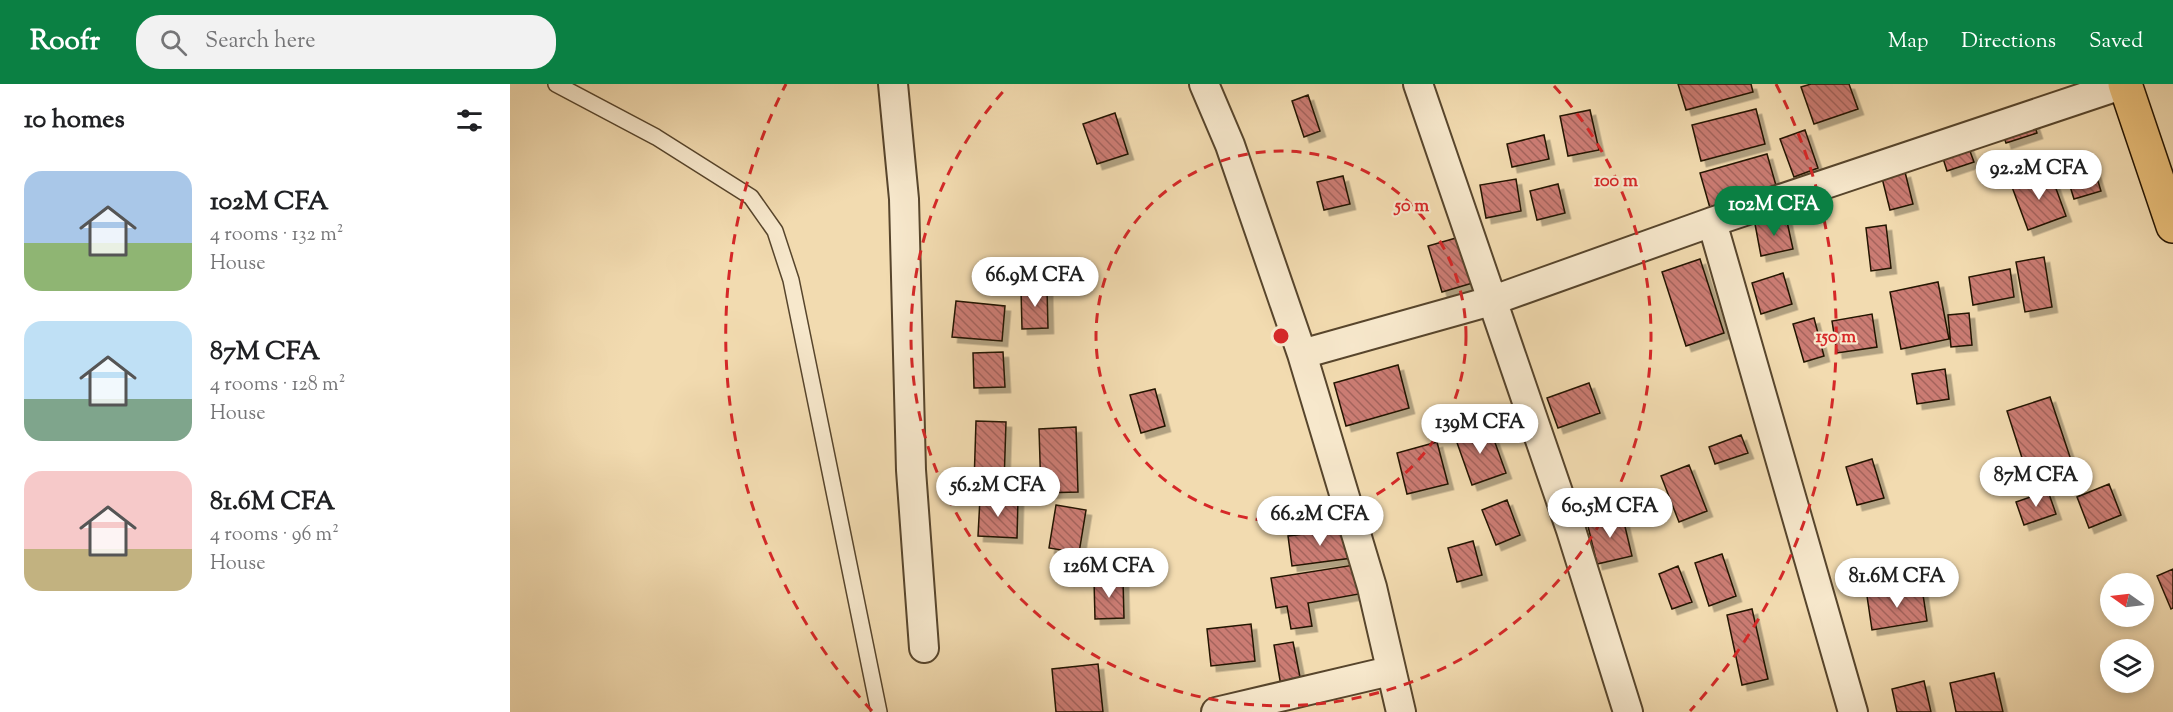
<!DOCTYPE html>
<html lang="en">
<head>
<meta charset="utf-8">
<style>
  :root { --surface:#fff; --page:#f2f2f2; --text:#202124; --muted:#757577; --accent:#0b8043 }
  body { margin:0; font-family:"Sorts Mill Goudy",serif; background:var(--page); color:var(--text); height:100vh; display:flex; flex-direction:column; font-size:22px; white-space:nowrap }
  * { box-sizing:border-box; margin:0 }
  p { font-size:20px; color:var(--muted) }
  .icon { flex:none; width:33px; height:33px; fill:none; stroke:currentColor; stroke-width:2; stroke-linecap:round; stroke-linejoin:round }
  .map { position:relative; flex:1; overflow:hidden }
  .panel { display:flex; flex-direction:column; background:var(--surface); width:510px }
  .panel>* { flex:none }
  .needle { width:39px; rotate:284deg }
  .tools { position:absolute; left:1590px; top:489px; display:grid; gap:12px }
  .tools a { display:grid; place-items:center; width:54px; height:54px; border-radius:50%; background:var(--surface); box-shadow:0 3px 9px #0003; font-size:30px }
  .price { position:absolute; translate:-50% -51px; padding:0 14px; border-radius:21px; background:#fff; color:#222; font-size:20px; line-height:39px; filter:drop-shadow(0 2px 3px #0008) }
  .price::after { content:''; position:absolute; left:50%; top:36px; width:18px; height:14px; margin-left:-9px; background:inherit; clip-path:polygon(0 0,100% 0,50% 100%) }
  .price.selected { background:var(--accent); color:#fff }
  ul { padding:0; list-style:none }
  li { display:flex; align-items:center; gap:18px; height:150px; padding:0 24px }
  li span { display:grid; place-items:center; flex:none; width:168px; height:120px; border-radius:18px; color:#555 }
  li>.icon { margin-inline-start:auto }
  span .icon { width:72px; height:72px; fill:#fffc; stroke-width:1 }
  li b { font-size:26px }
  h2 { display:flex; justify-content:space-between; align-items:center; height:72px; padding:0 24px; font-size:26px }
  header { display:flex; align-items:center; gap:36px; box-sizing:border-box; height:84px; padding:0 30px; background:var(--accent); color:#fff }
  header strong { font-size:28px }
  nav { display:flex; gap:33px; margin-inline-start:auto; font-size:21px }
  .search { width:420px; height:54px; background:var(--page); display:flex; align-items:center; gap:15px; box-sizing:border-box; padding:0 21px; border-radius:24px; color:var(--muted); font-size:22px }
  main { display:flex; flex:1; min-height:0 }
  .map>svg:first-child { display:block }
  .building { fill:url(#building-back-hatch); stroke:#231300; stroke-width:1.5; filter:url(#shadow) }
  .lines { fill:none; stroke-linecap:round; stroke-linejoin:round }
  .lane-casing { stroke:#57452c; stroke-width:18 }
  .street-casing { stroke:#57452c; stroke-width:32 }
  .highway-casing { stroke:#231300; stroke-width:36 }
  .lane { stroke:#f7e8cc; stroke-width:15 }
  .street { stroke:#f7e8cc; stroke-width:28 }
  .highway { stroke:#e9be78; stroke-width:33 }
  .ring { fill:none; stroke:#d62828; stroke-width:3; stroke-dasharray:10 8 }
  .centre { fill:#d62828; stroke:#f7e8cc; stroke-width:3 }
  .ring-label { font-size:18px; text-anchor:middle; font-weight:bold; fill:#d62828; stroke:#f7e8cc; stroke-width:4.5; stroke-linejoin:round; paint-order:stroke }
</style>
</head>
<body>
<header>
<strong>Roofr</strong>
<div class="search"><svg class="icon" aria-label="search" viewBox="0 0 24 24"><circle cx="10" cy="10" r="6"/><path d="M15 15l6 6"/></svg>Search here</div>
<nav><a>Map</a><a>Directions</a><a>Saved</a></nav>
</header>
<main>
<section class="panel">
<h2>10 homes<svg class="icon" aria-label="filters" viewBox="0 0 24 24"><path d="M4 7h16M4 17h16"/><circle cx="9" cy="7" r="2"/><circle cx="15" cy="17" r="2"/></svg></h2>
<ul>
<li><span style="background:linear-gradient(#a9c7e8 60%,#8fb573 0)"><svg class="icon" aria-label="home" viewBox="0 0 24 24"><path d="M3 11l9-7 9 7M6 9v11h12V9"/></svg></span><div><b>102M CFA</b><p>4 rooms · 132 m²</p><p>House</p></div></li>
<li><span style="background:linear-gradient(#bfe0f5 65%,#7fa58c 0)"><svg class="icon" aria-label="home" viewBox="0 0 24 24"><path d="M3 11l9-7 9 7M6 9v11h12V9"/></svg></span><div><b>87M CFA</b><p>4 rooms · 128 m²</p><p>House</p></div></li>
<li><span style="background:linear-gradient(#f6c9c9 65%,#c2b280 0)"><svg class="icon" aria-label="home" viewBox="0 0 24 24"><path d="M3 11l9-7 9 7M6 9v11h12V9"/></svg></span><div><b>81.6M CFA</b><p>4 rooms · 96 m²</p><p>House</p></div></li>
</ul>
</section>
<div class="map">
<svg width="1663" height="628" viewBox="0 0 1663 628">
  <defs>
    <pattern id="building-back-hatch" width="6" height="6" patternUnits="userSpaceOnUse" patternTransform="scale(1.5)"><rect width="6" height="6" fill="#cb7b73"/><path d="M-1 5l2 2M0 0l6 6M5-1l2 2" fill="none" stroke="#a4645c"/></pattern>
    <filter id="shadow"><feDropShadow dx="5.5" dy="5.5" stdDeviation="0" flood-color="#0004"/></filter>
  </defs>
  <rect width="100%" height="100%" fill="#f2dbb0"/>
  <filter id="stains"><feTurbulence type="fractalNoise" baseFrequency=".00333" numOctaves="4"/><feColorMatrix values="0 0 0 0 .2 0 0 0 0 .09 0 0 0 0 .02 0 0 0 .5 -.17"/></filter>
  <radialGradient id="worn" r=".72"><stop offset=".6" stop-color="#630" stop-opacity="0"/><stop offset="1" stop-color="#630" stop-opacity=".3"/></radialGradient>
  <path class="building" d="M1168,0H1241L1243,8L1176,26Z
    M1301,0H1339L1348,25L1304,40L1291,3Z
    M798,11L810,47L794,53L782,17Z
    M1246,25L1255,60L1191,77L1182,41Z
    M1080,26L1089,66L1058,72L1050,32Z
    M605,29L618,70L587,80L573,40Z
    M1523,37L1527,49L1496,59L1492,48Z
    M1295,46L1308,84L1284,93L1270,55Z
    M1034,51L1039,75L1002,83L997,60Z
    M1457,59L1464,78L1437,87L1431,68Z
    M1257,70L1267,105L1200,124L1190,89Z
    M1582,78L1591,107L1564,115L1555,86Z
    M1395,88L1403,120L1380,126L1372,94Z
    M1540,88L1556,132L1518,146L1502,103Z
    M833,92L840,120L814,126L807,98Z
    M1006,95L1011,127L976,134L970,101Z
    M1048,100L1055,129L1027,136L1020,107Z
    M1276,133L1283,165L1251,172L1245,140Z
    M1376,141L1381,184L1361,187L1356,144Z
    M953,152L966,198L932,208L918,162Z
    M1534,173L1542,223L1515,228L1506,178Z
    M1190,175L1214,249L1176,262L1152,188Z
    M1500,185L1504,213L1463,221L1459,193Z
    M1273,189L1282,220L1251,230L1242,199Z
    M1428,198L1439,255L1391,265L1380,208Z
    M537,204L538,244L512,245L511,205Z
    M446,217L495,222L492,257L442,253Z
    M1459,229L1462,261L1441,263L1438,231Z
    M1362,230L1367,263L1327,269L1322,237Z
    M1304,234L1314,272L1294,278L1283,240Z
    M493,268L495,303L464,304L463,269Z
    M888,281L899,324L836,342L824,299Z
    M1435,285L1439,315L1407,320L1402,290Z
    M1079,299L1090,329L1048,344L1037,314Z
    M645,305L655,342L631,349L620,311Z
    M1540,313L1566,391L1522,405L1497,327Z
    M466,337L496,338L494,400H464Z
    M979,342L996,389L962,401L945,353Z
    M566,343L568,408L531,409L529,345Z
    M1231,351L1238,369L1205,380L1199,363Z
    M927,358L938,400L897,410L887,369Z
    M1362,375L1374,414L1347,421L1336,383Z
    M1179,381L1197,427L1169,438L1151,392Z
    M1599,400L1611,431L1579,444L1567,413Z
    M1538,407L1546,430L1514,441L1506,418Z
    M470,414L508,415L507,454L468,452Z
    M997,416L1010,451L986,461L972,426Z
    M546,421L576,426L569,469L539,464Z
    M1112,430L1122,472L1087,480L1077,438Z
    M838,445L842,474L782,482L778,452Z
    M963,457L972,491L947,498L938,464Z
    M1212,470L1226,512L1199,522L1185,479Z
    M844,481L849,510L798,519L802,542L781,545L777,522L766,524L761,494Z
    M1168,482L1182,518L1162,525L1149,490Z
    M1663,485V524L1661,525L1647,492Z
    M613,495L614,534L585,535L584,496Z
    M1412,504L1417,537L1362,546L1357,512Z
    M1242,525L1258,595L1232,601L1217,531Z
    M741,540L745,577L701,582L697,545Z
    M783,558L791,598L771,602L764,561Z
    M588,580L593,628H546L542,585Z
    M1484,589L1493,628H1446L1440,599Z
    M1414,597L1421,628H1387L1382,605Z"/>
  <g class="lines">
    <g class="lane-casing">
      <path id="lane" d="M46,0L146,53L241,113L265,147L281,196L369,628"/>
    </g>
    <g class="street-casing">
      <path id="street" d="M383,0L394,115L401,386L414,564
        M694,0L720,61L792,270L862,503L891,628
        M908,0L1061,446L1118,628
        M1202,138L1343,628
        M792,270L981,217L1202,138L1614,0
        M706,628L880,587"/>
    </g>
    <g class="highway-casing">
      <path id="highway" d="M1615,0L1663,142"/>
    </g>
    <use href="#lane" class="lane"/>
    <use href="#street" class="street"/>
    <use href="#highway" class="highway"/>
  </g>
  <g class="ring">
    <circle cx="771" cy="252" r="185"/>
    <path d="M1044 2A370 370 0 1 1 498 2"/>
    <path d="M362 627A555 555 0 0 1 276 0M1266 0A555 555 0 0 1 1180 627"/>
  </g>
  <circle cx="771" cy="252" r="9" class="centre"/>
  <g class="ring-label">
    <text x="1106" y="102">100 m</text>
    <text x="902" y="127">50 m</text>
    <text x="1326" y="258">150 m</text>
  </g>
  <rect width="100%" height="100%" filter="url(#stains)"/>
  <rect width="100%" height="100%" fill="url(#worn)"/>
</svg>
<div class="tools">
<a><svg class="needle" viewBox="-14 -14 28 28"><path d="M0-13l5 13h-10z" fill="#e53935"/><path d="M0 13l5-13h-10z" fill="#757577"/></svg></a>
<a><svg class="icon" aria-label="layers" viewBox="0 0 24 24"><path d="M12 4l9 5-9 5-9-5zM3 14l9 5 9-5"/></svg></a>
</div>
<b class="price" style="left:1529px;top:117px">92.2M CFA</b>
<b class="price selected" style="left:1264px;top:153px">102M CFA</b>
<b class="price" style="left:525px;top:224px">66.9M CFA</b>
<b class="price" style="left:970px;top:371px">139M CFA</b>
<b class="price" style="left:1526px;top:424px">87M CFA</b>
<b class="price" style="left:488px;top:434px">56.2M CFA</b>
<b class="price" style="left:1100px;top:455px">60.5M CFA</b>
<b class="price" style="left:810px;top:463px">66.2M CFA</b>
<b class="price" style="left:599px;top:515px">126M CFA</b>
<b class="price" style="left:1387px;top:525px">81.6M CFA</b>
</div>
</main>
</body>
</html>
